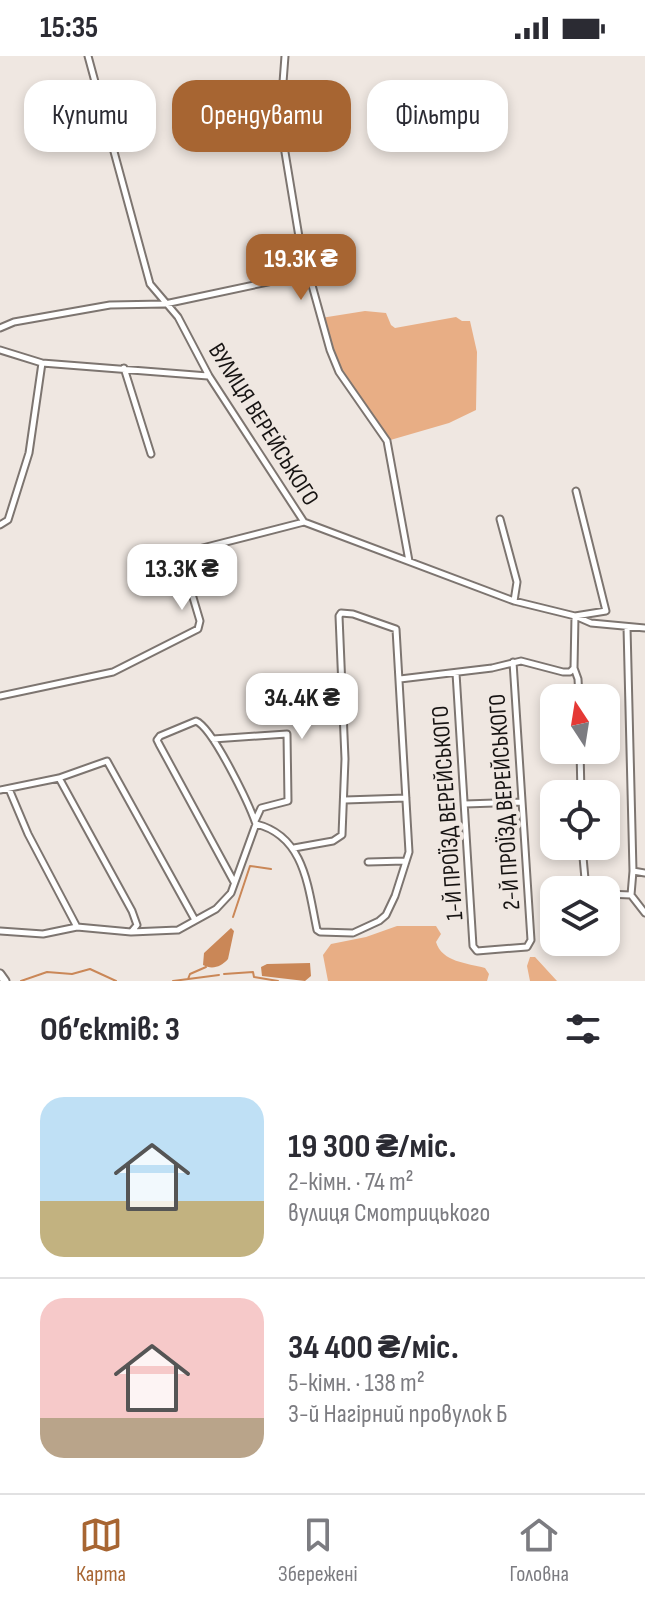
<!DOCTYPE html>
<html lang="uk">
<head>
<meta charset="utf-8">
<style>
  :root { --surface:#fff; --page:#f7f7f7; --text:#2b2b33; --muted:#7c7c81; --line:#e1e1e2; --accent:#a76532 }
  body { margin:0; font-family:"Sofia Sans Condensed",sans-serif; background:var(--page); color:var(--text); height:100vh; display:flex; flex-direction:column; font-size:30px; white-space:nowrap }
  * { box-sizing:border-box; margin:0 }
  p { font-size:26px; color:var(--muted) }
  .icon { flex:none; width:44px; height:44px; fill:none; stroke:currentColor; stroke-width:2; stroke-linecap:round; stroke-linejoin:round }
  .map { position:relative; height:925px; overflow:hidden }
  .sheet { display:flex; flex-direction:column; background:var(--surface); flex:1 }
  .sheet>* { flex:none }
  .hud { position:absolute; left:24px; top:24px; width:598px; height:72px; display:flex; gap:16px }
  .needle { width:52px; rotate:348deg }
  .buttons { position:absolute; left:540px; top:628px; display:grid; gap:16px }
  .buttons a { display:grid; place-items:center; width:80px; height:80px; border-radius:16px; background:var(--surface); box-shadow:0 4px 12px #0003; font-size:40px }
  .price { position:absolute; translate:-50% -68px; padding:0 18px; border-radius:16px; background:#fff; color:#222; font-size:26px; line-height:52px; filter:drop-shadow(0 2px 4px #0008) }
  .price::after { content:''; position:absolute; left:50%; top:48px; width:24px; height:18px; margin-left:-12px; background:inherit; clip-path:polygon(0 0,100% 0,50% 100%) }
  .price.active { background:var(--accent); color:#fff }
  ul { padding:0; list-style:none }
  li { display:flex; align-items:center; gap:24px; height:200px; padding:0 40px }
  li+li { border-top:2px solid var(--line) }
  li span { display:grid; place-items:center; flex:none; width:224px; height:160px; border-radius:24px; color:#555 }
  li>.icon { margin-inline-start:auto }
  span .icon { width:96px; height:96px; fill:#fffc; stroke-width:1 }
  li b { font-size:34px }
  h2 { display:flex; justify-content:space-between; align-items:center; height:96px; padding:0 40px; font-size:34px }
  .tag { padding:0 28px; border-radius:24px; background:var(--surface); box-shadow:0 4px 12px #0003; font-size:28px; line-height:72px }
  .tag.active { background:var(--accent); color:#fff }
  .status { display:flex; justify-content:space-between; align-items:center; height:56px; padding:0 40px; background:var(--surface); direction:ltr }
  .status svg { height:22px; fill:currentColor }
  .tabs { display:flex; justify-content:space-around; align-items:center; height:112px; border-top:2px solid var(--line); background:var(--surface); font-size:22px; color:var(--muted) }
  .tabs a { display:grid; justify-items:center; gap:4px }
  .tabs .active { color:var(--accent) }
  .map>svg:first-child { display:block }
  .green { fill:#e8ae85 }
  .water { fill:#ca8757 }
  .lines { fill:none; stroke-linecap:round; stroke-linejoin:round }
  .stream { stroke:#ca8757; stroke-width:2 }
  .minor-casing { stroke:#7d7570; stroke-width:9 }
  .primary-casing { stroke:#7d7570; stroke-width:11 }
  .minor { stroke:#fff; stroke-width:5 }
  .primary { stroke:#fff; stroke-width:7 }
  .labels { text-anchor:middle; stroke-width:8; stroke-linejoin:round; paint-order:stroke }
  .street-label { font-size:24px; fill:#161312; stroke:#efe7e1 }
</style>
</head>
<body>
<div class="status"><b>15:35</b><svg viewBox="0 0 49 12"><path d="M0 12V9h3v3zM5 12V6h3v6zM10 12V3h3v9zM15 12V0h3v12zM26 1h20v11H26zM47 4h2v5h-2z"/></svg></div>
<div class="map">
<svg width="645" height="925" viewBox="0 0 645 925">
  <rect width="100%" height="100%" fill="#efe7e1"/>
  <path class="green" d="M365,255L386,257L391,269L395,272L456,261L462,265H470L477,296L476,354L449,367L387,385L339,316L321,262Z
    M397,870H436L441,878L436,886C442,906 467,907 485,912L489,918L487,925H328L323,899L331,888L366,881Z
    M530,901H535L557,925H530L527,910Z"/>
  <path class="water" d="M231,872L234,875L228,903C221,911 212,914 203,909L204,897Z
    M310,907L311,920L305,925L262,920L261,911L267,908Z"/>
  <g class="lines">
    <path class="stream" d="M233,861L250,810L271,813
      M224,918L253,916L254,921L278,925
      M188,923L190,918L206,911
      M21,925L47,916L72,918L90,913L116,925
      M173,925L219,919"/>
    <g class="minor-casing">
      <path id="minor" d="M88,0L150,228L178,261L209,320L304,466L514,545L575,560L591,567L645,572
        M285,0L280,66L304,211L302,218L310,222L330,294L339,316L387,385L409,505
        M0,272L14,266L110,249L165,248L301,219
        M0,294L42,307L208,320
        M124,312L151,398
        M576,435L606,555L575,560L574,612L578,623L579,642
        M500,463L517,526L514,545
        M0,469L8,464L29,397L42,307
        M627,571L633,815L631,839L645,857
        M456,617L473,890L477,895L527,891L531,884L513,606
        M400,623L492,612L521,605L563,616H570L574,612
        M0,640L113,616L198,573L200,565L181,501L183,497L304,466
        M213,683L287,678L288,745L261,752L256,763
        M580,694L581,738
        M59,722L132,855L137,869L132,875
        M9,733L28,778L77,871
        M0,734L59,722L107,705L195,864
        M345,744L406,742
        M465,748L522,746
        M582,790L586,834
        M368,806L405,805
        M633,815L645,817
        M234,826L159,688L157,684L160,680L196,665C213,672 249,748 256,768
        M606,838L631,839
        M0,875L43,878L77,871L131,876L178,874L216,853L231,837L256,768C305,780 308,832 317,874L320,876L353,877L379,865L386,859L395,840L409,796L396,573L353,558L341,557L339,560L345,703L342,779L333,785L294,792"/>
    </g>
    <g class="primary-casing">
      <path id="primary" d="M0,918L5,925"/>
    </g>
    <use href="#minor" class="minor"/>
    <use href="#primary" class="primary"/>
  </g>
  <g class="labels">
    <g class="street-label">
      <text transform="translate(264 368) rotate(58)" y="8">ВУЛИЦЯ ВЕРЕЙСЬКОГО</text>
      <text transform="translate(504 746) rotate(-94)" y="8">2-Й ПРОЇЗД ВЕРЕЙСЬКОГО</text>
      <text transform="translate(447 757) rotate(-94)" y="8">1-Й ПРОЇЗД ВЕРЕЙСЬКОГО</text>
    </g>
  </g>
</svg>
<div class="buttons">
<a><svg class="needle" viewBox="-14 -14 28 28"><path d="M0-13l5 13h-10z" fill="#e53935"/><path d="M0 13l5-13h-10z" fill="#7c7c81"/></svg></a>
<a><svg class="icon" aria-label="locate" viewBox="0 0 24 24"><circle cx="12" cy="12" r="6"/><path d="M12 2v4M12 18v4M2 12h4M18 12h4"/></svg></a>
<a><svg class="icon" aria-label="layers" viewBox="0 0 24 24"><path d="M12 4l9 5-9 5-9-5zM3 14l9 5 9-5"/></svg></a>
</div>
<b class="price active" style="left:301px;top:246px">19.3K ₴</b>
<b class="price" style="left:182px;top:556px">13.3K ₴</b>
<b class="price" style="left:302px;top:685px">34.4K ₴</b>
<div class="hud">
<a class="tag">Купити</a>
<a class="tag active">Орендувати</a>
<a class="tag">Фільтри</a>
</div>
</div>
<section class="sheet">
<h2>Об’єктів: 3<svg class="icon" aria-label="filters" viewBox="0 0 24 24"><path d="M4 7h16M4 17h16"/><circle cx="9" cy="7" r="2"/><circle cx="15" cy="17" r="2"/></svg></h2>
<ul>
<li><span style="background:linear-gradient(#bfe0f5 65%,#c2b280 0)"><svg class="icon" aria-label="home" viewBox="0 0 24 24"><path d="M3 11l9-7 9 7M6 9v11h12V9"/></svg></span><div><b>19 300 ₴/міс.</b><p>2-кімн. · 74 m²</p><p>вулиця Смотрицького</p></div></li>
<li><span style="background:linear-gradient(#f6c9c9 75%,#b9a48a 0)"><svg class="icon" aria-label="home" viewBox="0 0 24 24"><path d="M3 11l9-7 9 7M6 9v11h12V9"/></svg></span><div><b>34 400 ₴/міс.</b><p>5-кімн. · 138 m²</p><p>3-й Нагірний провулок Б</p></div></li>
</ul>
</section>
<nav class="tabs">
<a class="active"><svg class="icon" aria-label="map" viewBox="0 0 24 24"><path d="M3 6l6-2 6 2 6-2v14l-6 2-6-2-6 2zM9 4v14M15 6v14"/></svg>Карта</a>
<a><svg class="icon" aria-label="saved" viewBox="0 0 24 24"><path d="M7 4h10v16l-5-4-5 4z"/></svg>Збережені</a>
<a><svg class="icon" aria-label="home" viewBox="0 0 24 24"><path d="M3 11l9-7 9 7M6 9v11h12V9"/></svg>Головна</a>
</nav>
</body>
</html>
